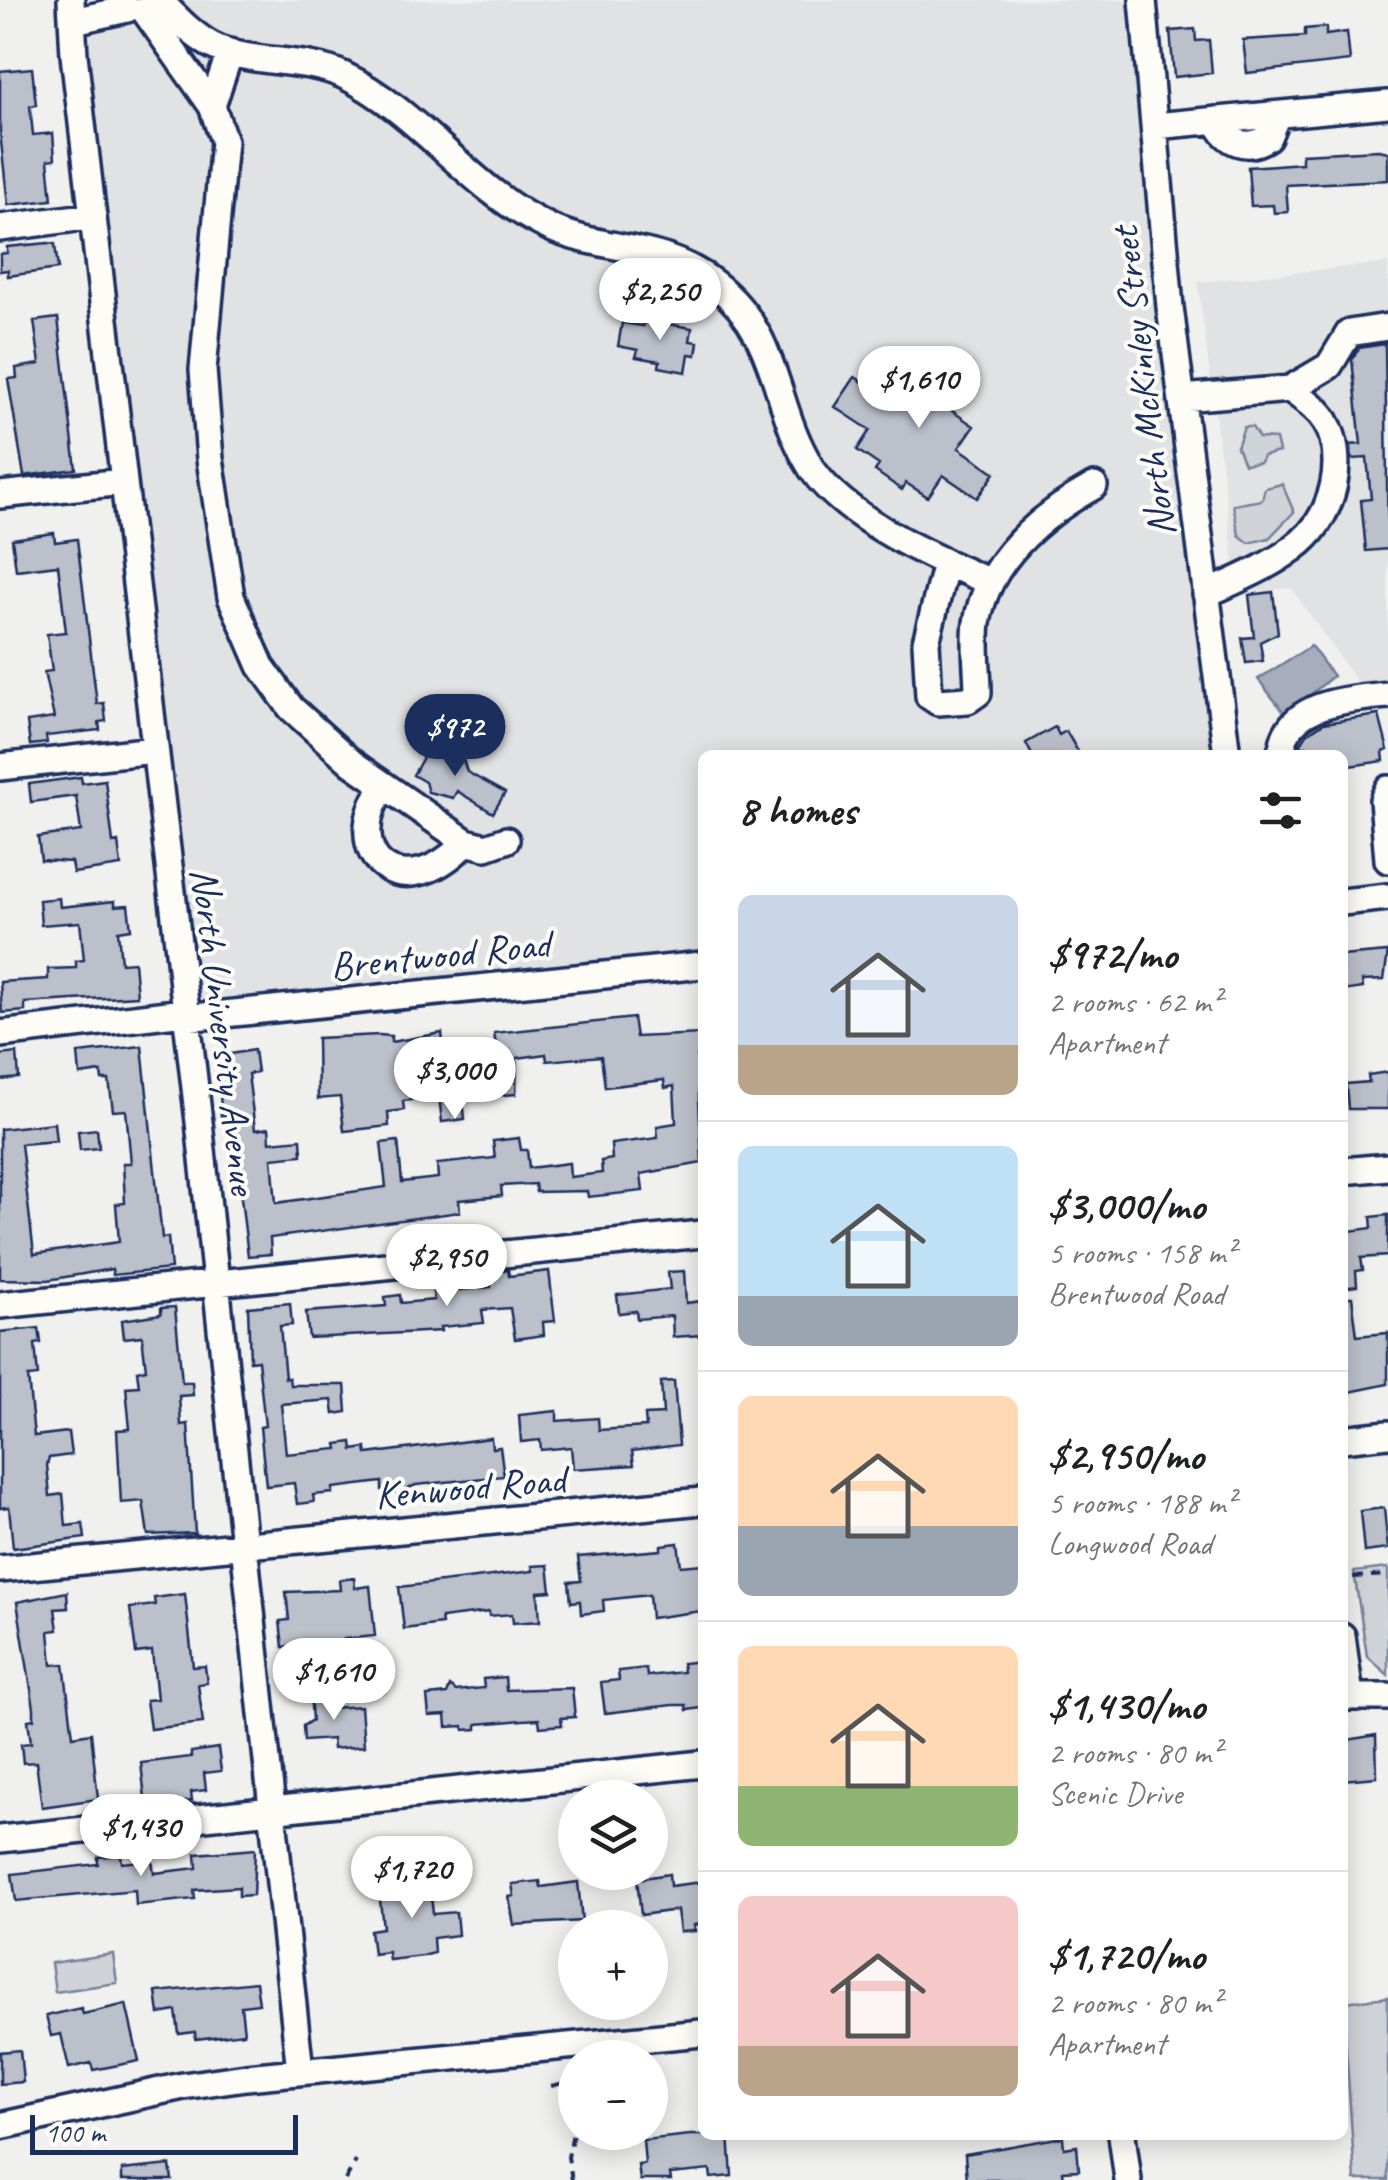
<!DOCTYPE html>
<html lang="en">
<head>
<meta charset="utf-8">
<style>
  :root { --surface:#fff; --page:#f6f6f6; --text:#202124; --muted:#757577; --line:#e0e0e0; --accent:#1b2f5e }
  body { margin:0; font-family:Caveat,sans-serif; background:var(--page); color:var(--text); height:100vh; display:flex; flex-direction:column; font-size:38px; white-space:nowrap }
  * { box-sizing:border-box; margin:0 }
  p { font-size:32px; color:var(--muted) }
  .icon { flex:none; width:55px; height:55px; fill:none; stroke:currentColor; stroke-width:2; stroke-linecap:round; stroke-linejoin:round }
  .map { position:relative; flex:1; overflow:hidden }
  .side { position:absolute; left:698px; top:750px; width:650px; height:1390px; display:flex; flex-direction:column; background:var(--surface); border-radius:15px; box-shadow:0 5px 25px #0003 }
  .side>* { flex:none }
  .tools { position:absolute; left:558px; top:1780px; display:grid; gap:20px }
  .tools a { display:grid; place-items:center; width:110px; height:110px; border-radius:50%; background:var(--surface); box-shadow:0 5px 25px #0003; font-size:50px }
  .scale { position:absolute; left:30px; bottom:25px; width:268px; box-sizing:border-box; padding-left:10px; border:5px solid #1b2f5e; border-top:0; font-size:28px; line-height:35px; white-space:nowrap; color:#1b2f5e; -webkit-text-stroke:8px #fdfcf7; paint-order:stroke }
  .price { position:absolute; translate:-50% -85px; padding:0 22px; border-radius:35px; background:#fff; color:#222; font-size:32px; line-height:65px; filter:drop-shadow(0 2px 5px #0008) }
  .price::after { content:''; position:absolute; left:50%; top:60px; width:30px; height:22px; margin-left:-15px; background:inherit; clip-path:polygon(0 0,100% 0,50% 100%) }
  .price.selected { background:var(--accent); color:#fff }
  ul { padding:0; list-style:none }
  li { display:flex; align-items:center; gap:30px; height:250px; padding:0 40px }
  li+li { border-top:2px solid var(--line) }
  li span { display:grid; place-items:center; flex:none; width:280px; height:200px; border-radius:15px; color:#555 }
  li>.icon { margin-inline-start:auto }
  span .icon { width:120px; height:120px; fill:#fffc; stroke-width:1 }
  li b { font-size:42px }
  h2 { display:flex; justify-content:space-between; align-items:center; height:120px; padding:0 40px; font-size:42px }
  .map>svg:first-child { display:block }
  .built { fill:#e0e2e3 }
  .green { fill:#d0d3d8; stroke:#76819b; stroke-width:2.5 }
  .water { fill:#a7adbd; stroke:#6f7b97; stroke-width:2.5 }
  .building { fill:#bbc0ca; stroke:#1b2f5e; stroke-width:2.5 }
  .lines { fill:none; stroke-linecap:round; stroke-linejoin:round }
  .minor-casing { stroke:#1b2f5e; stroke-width:32 }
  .path { stroke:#1b2f5e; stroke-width:4; stroke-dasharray:10 8; stroke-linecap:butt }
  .minor { stroke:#fdfcf7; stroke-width:25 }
  .labels { text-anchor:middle; stroke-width:8; stroke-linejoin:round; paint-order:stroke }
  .street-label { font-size:40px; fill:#1b2f5e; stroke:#fdfcf7 }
</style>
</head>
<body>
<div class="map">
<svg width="1388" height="2180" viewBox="0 0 1388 2180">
  <rect width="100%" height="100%" fill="#f0f0ee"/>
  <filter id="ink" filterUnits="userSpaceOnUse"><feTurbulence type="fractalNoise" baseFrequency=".01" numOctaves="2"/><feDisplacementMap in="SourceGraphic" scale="20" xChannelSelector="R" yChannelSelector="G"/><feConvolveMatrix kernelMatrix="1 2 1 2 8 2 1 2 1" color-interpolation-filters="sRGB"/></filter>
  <g filter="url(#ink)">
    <path class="built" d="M71,0H1143L1227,755H702V965L185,1018Z
      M1388,263V683L1360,686L1291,588L1238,593L1198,282Z"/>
    <path class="green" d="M1244,427H1252L1259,438L1276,439L1279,452L1263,456L1260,462L1244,464L1237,447Z
      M1282,484L1294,512L1269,538L1249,543L1239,535L1233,505L1262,500L1265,488Z
      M1388,1568V1675L1367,1656L1354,1572Z
      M113,1954L117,1983L55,1992L51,1963Z
      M1388,1997V2180H1355L1343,2002Z"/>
    <path class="water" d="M1311,646L1333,676L1286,715L1258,679Z"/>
    <path class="building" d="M1326,27V35L1347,32L1350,61L1247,73L1243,40L1305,36V29Z
      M1195,29L1196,41L1209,40L1212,73L1174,77L1170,31Z
      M32,68L36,105L30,106L33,135L53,133L55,159L48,160L52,200L8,205L0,133V71Z
      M1379,150L1388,152V180L1286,185L1288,212L1274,213L1273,205L1251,206L1248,167L1302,163V154Z
      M48,243L55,244L58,269L8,276V270L0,271V254L7,253V247Z
      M58,318L76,469L24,476L8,379L17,378L16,368L40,364L34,321Z
      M644,320L692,328L690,341L698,342L696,355L689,354L686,372L659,367L660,361L636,357L638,350L618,346L622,323L643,326Z
      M1385,344L1388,549L1366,551L1361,500L1371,499L1367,458L1352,459L1350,445L1361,444L1352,359L1359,348Z
      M961,356L972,364L976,377L952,411L974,426L959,448L995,473L977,498L943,475L928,497L906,483L902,490L875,471L879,465L857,450L870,430L835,407L855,377L890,400L905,378L926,393L948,361Z
      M54,533L55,542L77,539L97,704L104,703L106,721L99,722L100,730L46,736L47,743L30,745L27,722L54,718L44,672L52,671L47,634L66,632L58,565L16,570L12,539Z
      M1273,592L1278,633L1260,642L1263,661L1246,663L1242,638L1254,637L1249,595Z
      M1379,715L1388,750L1383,752L1384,761L1342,767V755H1308L1307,746L1300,745L1307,734L1324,723Z
      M1055,727L1059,735L1066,731L1080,755H1032L1026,743Z
      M430,745L444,753L460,750L467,772L505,793L493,813L457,791L453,798L428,792L425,782L413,775Z
      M81,777L82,783L105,780L113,843L118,842L121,866L73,873L71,862L41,860L38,837L81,831L76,796L31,802L29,784Z
      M59,898L60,907L115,901V906L128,905L131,929L118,931L121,963L134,962L137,996L25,1003V1011L2,1013L0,982L48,979V969L76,968V961L84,960L80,922L41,925L39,900Z
      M1388,952L1384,980L1362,981L1363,988L1342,991V956Z
      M633,1018L636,1037L702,1034V1055L697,1056L702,1163L641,1174L643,1191L588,1197L587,1191L536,1192L535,1184L501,1186L502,1196L459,1200L460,1212L270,1238L271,1254L248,1256L231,1115L221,1116L219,1056L254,1050L257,1072L248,1074L255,1130L269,1128L270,1142L301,1139L302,1155L272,1158L276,1203L386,1187L381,1143L398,1141L402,1182L438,1178L437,1164L495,1158L493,1141L519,1138L521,1150H527L529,1168L569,1163L570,1177L602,1173L601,1161L612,1159L611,1144L658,1138L657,1126L676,1123L674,1086L665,1088L664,1080L605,1087L601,1056L547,1061L546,1054L517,1058L516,1094L492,1096L490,1076L461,1079L465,1119L442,1122L439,1096L403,1101L404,1110L388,1112L389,1126L344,1131L340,1097L318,1099L317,1038L379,1035L391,1036V1042L442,1033L445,1060L491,1052L490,1047L496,1046L494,1033Z
      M142,1046L162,1238L168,1237L171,1269L113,1275L112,1269L48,1280L0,1279V1129L54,1123L56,1141L21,1144L34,1254L119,1242L116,1204L125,1203L123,1163H131L126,1110L113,1111L109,1080H102L101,1072L80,1075L78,1053Z
      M17,1053L19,1078L0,1080V1055Z
      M1388,1072V1109H1348L1346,1084L1369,1082L1368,1075Z
      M97,1129L99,1148L80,1150L78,1131Z
      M1388,1215V1256L1361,1258L1363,1270L1356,1271L1357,1286L1342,1288V1232L1372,1228L1371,1217Z
      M508,1270L509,1276L549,1271L555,1321L543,1322L544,1335L515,1339L510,1308L482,1310L484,1323L440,1327L441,1331L309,1338L306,1312L386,1306L385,1297L400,1295L401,1303L434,1300L432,1283L457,1281L458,1290L491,1287L490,1272Z
      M684,1271L686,1303L701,1301L702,1335L673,1337L672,1316L637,1319L636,1311L619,1313L617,1295L670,1289L668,1272Z
      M1342,1297H1352L1357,1336L1388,1333V1384L1345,1393Z
      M290,1303L292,1325L280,1326L285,1378H289L290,1385H345L347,1412L334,1414L332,1400L281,1404L286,1454L338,1449L337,1444L352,1442L353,1450L366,1448L367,1454L491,1438L492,1448L500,1447L504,1476L416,1485L396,1493L395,1489L382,1490V1482L333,1488V1493L313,1495L314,1502L297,1504L294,1483L266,1486L260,1427L265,1426L258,1360L250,1361L248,1307Z
      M175,1307L182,1382H192L193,1395L179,1396L181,1425L188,1424L195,1533L148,1535L143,1501L121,1503L117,1430L130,1429L126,1387L139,1386L137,1371L146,1369L142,1336L124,1338L122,1320L161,1314V1308Z
      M39,1328L41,1343L35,1344L38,1376L28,1377L34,1436L68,1432L71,1455L49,1458L47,1465L50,1496L63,1494L66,1526L83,1524L85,1538L13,1548L9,1507L0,1508V1332Z
      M674,1381L679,1445L632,1451L634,1465L573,1469L571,1447L541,1450L540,1440L521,1442L519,1415L557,1411V1421L598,1418L599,1430L646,1427L645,1415L663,1414L661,1382Z
      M1384,1508L1388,1549L1364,1552L1360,1511Z
      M678,1543L681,1566L702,1564V1611L651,1618L649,1595L603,1600L604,1611L581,1614L580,1601L571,1602L569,1582L581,1581L578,1557L661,1550V1545Z
      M548,1565L551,1591L538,1592L540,1621L513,1623L512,1614L489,1616V1612L441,1618L442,1624L404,1629L399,1587L533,1571L532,1566Z
      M354,1578L355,1588L370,1586L375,1636L344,1639L347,1668L329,1670L326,1642L283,1647L280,1621L289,1620L286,1592L340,1590L339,1580Z
      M67,1592L68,1608L55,1609L58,1630L49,1631L52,1665L64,1664L73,1736L91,1733L98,1799L42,1807L36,1762L23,1763L21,1744L31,1743L28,1720L34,1719V1708L17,1602Z
      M185,1594L193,1667L205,1666L207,1683L198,1684L203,1723L150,1729L146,1700L157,1699L152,1651L136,1653L130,1608L155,1605L154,1598Z
      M702,1661V1708L687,1710L686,1705H673L605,1713L601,1682L619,1680L618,1671L646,1668L647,1676L683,1672L682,1663Z
      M382,1669L385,1692L366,1694L364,1671Z
      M505,1677L506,1690L572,1688L575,1717L561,1718L562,1725L540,1727L539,1719L523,1720L477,1724V1729L464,1730L463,1726L447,1727L446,1715L429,1716L427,1696L447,1694L450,1686L456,1691L484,1688L483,1679Z
      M329,1690L330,1708L361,1706L364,1746L333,1749L332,1739L304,1741L303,1726L312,1720L310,1692Z
      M1376,1735L1377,1777L1342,1780V1741Z
      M218,1748L221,1771L204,1773L206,1790L191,1792L192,1801L146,1807L141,1763L191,1757V1752Z
      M255,1849L253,1895L239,1896V1887L194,1890L195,1899L136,1905L135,1890L16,1901L12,1874L98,1864V1857L121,1855L122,1863L152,1860L154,1873L197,1868L196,1854Z
      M428,1867L433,1914L456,1912L458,1935L433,1938L434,1953L423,1956L389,1960L388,1952L373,1954L370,1930L383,1928L380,1900L409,1897L406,1870Z
      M669,1874L670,1886L702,1882V1924L694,1925L695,1931L680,1932L677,1910L641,1915L637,1879Z
      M540,1881L541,1887L578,1882L582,1921L514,1925L509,1897L514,1896L512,1884Z
      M256,1982L259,2004L241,2006L244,2033L196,2039L195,2032L179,2034L176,2011L159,2014L156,1992Z
      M126,2004L139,2061L93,2070L91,2063L69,2068L61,2034L51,2036L46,2016L81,2008L83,2014Z
      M20,2050L23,2082L0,2084V2052Z
      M690,2135H729L732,2176L711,2178L710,2170L670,2174L671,2180H640L638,2165L645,2164L643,2140Z
      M1063,2137L1064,2148L1077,2146L1079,2170L1063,2171L1064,2180H967L965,2154Z
      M170,2165L172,2180H122V2170Z"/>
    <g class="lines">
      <g class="minor-casing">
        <path id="minor" d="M71,0L74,55L199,1122L300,2071
          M159,0C175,16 191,34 211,45C251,66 302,56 343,75C421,112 472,193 551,228C606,252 664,243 715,284C782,337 771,404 812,469C845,519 936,559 990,582
          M1143,0L1170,307L1227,755
          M144,10L212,106L224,141L203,370L210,459L231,597L261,666L291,708L352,763L466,842L486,847L506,840
          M74,21L127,9
          M212,106L230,52
          M1216,120C1226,142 1246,152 1268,137L1277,115
          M1155,126L1388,104
          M0,228L93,216
          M1290,389L1329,366L1349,333L1388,327
          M1182,398L1290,389C1302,398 1317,407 1325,420C1347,458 1334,514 1301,542C1274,565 1239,579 1206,594
          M0,495L123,482
          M946,563L926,642L929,696L938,702L968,700L978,693C978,670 974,646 977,623C987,560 1042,515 1094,486
          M1279,755C1283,748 1283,740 1287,733C1303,701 1357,698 1388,695
          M0,767L154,750
          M384,786C337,854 401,911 466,842
          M1388,789L1383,800L1388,860
          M1342,902L1388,897
          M185,1018L702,965
          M0,1034L184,1012
          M1342,1171L1388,1167
          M0,1305L702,1234
          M1342,1439L1388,1434
          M0,1569L702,1501
          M1342,1636L1350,1696
          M1342,1697H1388
          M0,1839L702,1764
          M0,2126L183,2086L246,2077L702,2033
          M1122,2135L1128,2180"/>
      </g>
      <path class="path" d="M1353,1577L1388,1575
        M551,2086L575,2080
        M345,2180L356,2161
        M572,2180L568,2157L575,2123"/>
      <use href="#minor" class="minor"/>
    </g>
  </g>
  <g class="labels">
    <g class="street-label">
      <text transform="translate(1142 382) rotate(-97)" y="14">North McKinley Street</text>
      <text transform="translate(440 954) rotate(-6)" y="14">Brentwood Road</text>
      <text transform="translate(225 1031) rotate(83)" y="14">North University Avenue</text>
      <text transform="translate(470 1486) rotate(-5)" y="14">Kenwood Road</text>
    </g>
  </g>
</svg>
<div class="tools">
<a><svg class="icon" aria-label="layers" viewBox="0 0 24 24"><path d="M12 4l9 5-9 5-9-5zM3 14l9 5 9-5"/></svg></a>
<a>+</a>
<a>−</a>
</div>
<div class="scale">100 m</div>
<b class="price" style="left:660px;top:343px">$2,250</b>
<b class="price" style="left:919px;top:431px">$1,610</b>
<b class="price selected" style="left:455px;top:779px">$972</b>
<b class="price" style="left:455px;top:1122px">$3,000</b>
<b class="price" style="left:447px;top:1309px">$2,950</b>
<b class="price" style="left:334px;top:1723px">$1,610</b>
<b class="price" style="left:141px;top:1879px">$1,430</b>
<b class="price" style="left:412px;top:1921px">$1,720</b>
<section class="side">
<h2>8 homes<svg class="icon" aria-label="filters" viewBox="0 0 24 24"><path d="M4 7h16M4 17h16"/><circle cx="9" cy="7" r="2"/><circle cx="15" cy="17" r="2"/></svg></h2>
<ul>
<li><span style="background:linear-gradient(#c9d6e8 75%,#b9a48a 0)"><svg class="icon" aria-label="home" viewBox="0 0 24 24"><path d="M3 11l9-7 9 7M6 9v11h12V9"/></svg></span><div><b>$972/mo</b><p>2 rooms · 62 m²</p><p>Apartment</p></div></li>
<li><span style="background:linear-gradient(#bfe0f5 75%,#9aa5b1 0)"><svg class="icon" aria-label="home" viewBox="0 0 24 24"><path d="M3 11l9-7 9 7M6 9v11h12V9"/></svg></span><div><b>$3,000/mo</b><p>5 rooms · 158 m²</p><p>Brentwood Road</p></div></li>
<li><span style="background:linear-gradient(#ffd9b3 65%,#9aa5b1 0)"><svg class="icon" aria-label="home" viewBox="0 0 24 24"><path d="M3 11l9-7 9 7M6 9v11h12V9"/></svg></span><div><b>$2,950/mo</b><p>5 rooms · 188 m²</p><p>Longwood Road</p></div></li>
<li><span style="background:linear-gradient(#ffd9b3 70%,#8fb573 0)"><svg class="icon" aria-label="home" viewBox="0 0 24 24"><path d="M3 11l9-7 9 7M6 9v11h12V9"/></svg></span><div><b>$1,430/mo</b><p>2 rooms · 80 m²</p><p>Scenic Drive</p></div></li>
<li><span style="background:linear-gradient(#f6c9c9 75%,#b9a48a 0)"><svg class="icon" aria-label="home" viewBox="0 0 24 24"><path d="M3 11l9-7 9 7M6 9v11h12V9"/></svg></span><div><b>$1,720/mo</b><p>2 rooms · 80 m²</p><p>Apartment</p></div></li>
</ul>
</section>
</div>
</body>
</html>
